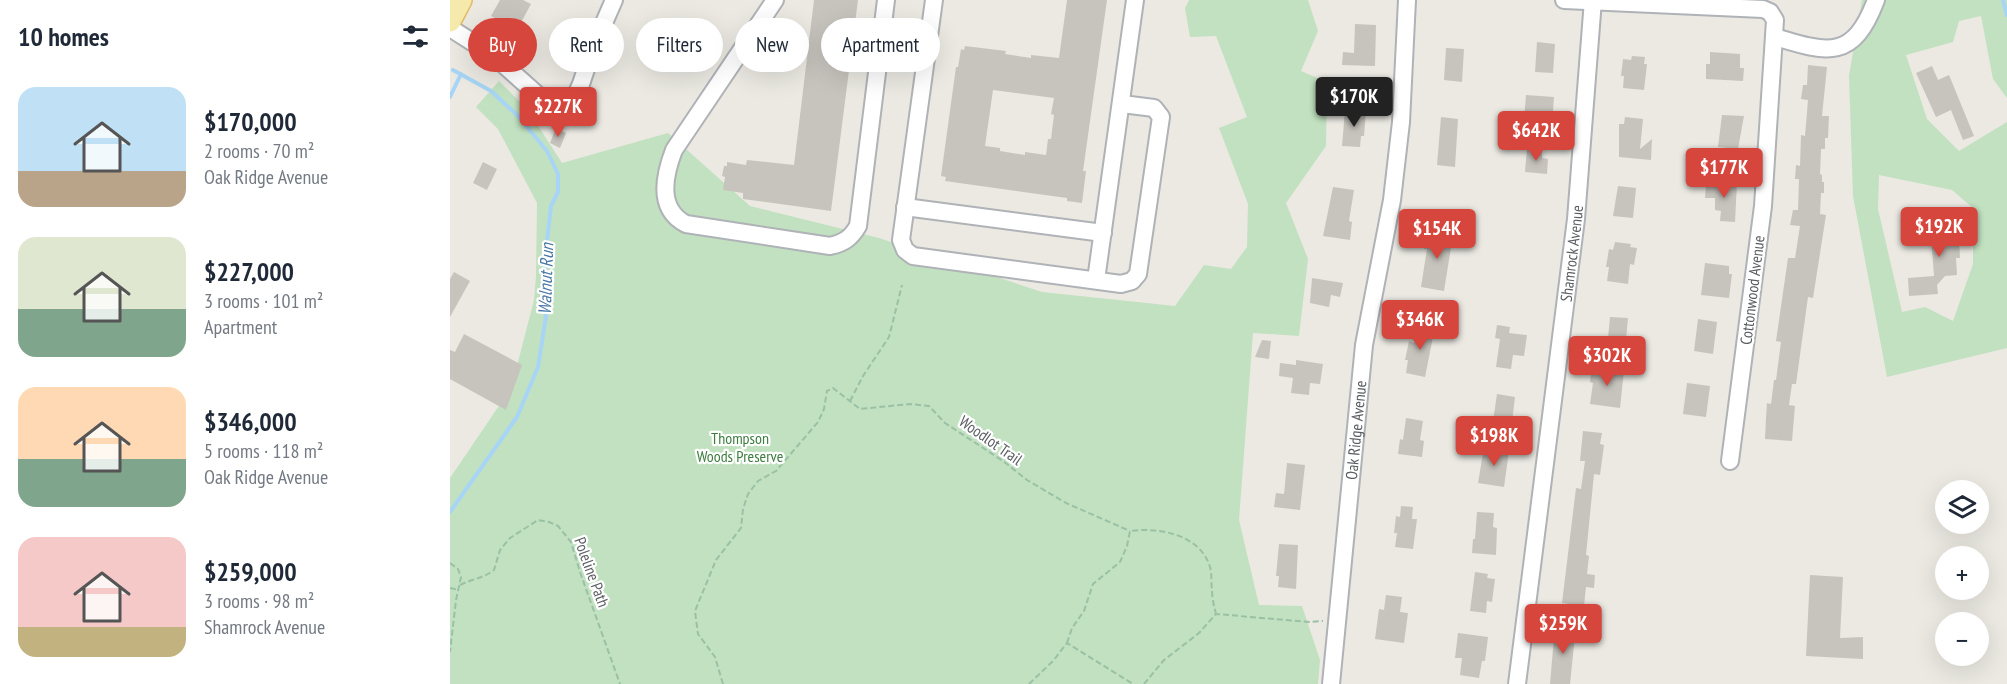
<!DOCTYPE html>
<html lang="en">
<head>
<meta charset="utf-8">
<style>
  :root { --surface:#fff; --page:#f2f2f3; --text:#1f2937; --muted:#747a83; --accent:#d6463d }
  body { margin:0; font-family:"PT Sans Narrow",sans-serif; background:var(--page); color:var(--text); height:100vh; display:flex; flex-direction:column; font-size:22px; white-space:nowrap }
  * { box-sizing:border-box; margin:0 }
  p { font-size:20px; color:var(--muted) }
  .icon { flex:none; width:33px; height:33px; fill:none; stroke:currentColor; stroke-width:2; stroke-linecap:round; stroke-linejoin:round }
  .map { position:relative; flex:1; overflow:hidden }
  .side { display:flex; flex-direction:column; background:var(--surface); width:450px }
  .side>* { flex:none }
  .hud { position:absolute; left:18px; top:18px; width:570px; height:54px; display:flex; gap:12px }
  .tools { position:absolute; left:1485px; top:480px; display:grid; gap:12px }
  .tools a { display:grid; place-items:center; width:54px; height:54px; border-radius:50%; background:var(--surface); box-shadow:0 6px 24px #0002; font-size:30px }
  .price { position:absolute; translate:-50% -51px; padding:0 14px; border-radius:6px; background:var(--accent); color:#fff; font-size:20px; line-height:39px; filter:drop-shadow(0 2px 3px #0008) }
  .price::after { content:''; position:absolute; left:50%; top:36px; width:18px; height:14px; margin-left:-9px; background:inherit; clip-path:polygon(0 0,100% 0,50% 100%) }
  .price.on { background:#222; color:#fff }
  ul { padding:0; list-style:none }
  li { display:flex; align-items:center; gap:18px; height:150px; padding:0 18px }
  li span { display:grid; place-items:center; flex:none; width:168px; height:120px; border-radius:18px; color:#555 }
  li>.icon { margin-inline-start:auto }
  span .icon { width:72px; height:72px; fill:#fffc; stroke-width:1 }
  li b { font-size:26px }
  h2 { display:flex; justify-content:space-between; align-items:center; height:72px; padding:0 18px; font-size:26px }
  .tag { padding:0 21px; border-radius:27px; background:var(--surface); box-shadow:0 6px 24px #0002; font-size:21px; line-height:54px }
  .tag.on { background:var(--accent); color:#fff }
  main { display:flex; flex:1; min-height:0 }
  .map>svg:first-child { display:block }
  .green { fill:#c1e1c0; fill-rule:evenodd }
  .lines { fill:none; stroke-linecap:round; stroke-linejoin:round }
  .stream { stroke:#a8d5f5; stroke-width:4 }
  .building { fill:#c7c4be; fill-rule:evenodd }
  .minor-casing { stroke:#afb2b6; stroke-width:20 }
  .major-casing { stroke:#e2bc65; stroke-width:24 }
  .path { stroke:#9ac1a5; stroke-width:2; stroke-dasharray:6 3; stroke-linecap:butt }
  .minor { stroke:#fff; stroke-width:16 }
  .major { stroke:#f6e9ac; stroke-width:21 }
  .labels { text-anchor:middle; stroke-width:4.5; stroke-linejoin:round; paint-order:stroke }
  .street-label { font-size:16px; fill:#5a5d61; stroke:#fff }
  .park-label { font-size:16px; fill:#3d7d3f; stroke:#fff }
  .water-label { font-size:18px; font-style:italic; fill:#4877a5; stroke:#fff }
</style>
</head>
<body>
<main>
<section class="side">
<h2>10 homes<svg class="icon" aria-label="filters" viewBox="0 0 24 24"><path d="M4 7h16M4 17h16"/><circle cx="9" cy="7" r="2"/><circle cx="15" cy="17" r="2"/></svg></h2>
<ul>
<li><span style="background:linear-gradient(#bfe0f5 70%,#b9a48a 0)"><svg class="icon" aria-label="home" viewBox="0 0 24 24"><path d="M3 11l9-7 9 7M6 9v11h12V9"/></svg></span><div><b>$170,000</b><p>2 rooms · 70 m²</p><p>Oak Ridge Avenue</p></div></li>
<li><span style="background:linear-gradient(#dfe7d0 60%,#7fa58c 0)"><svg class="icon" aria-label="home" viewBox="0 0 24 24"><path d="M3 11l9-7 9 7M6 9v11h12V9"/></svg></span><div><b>$227,000</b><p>3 rooms · 101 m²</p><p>Apartment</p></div></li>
<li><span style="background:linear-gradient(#ffd9b3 60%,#7fa58c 0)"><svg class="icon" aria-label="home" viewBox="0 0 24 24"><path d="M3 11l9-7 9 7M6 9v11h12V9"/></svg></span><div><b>$346,000</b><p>5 rooms · 118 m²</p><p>Oak Ridge Avenue</p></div></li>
<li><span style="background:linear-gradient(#f6c9c9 75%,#c2b280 0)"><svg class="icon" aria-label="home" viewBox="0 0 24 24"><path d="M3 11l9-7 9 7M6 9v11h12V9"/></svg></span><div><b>$259,000</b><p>3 rooms · 98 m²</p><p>Shamrock Avenue</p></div></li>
</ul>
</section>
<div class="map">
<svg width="1557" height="684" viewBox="0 0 1557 684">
  <rect width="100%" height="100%" fill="#ebe9e2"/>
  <path class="green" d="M739,0H858L868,31L851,71L877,82L876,146L836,203L858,259L849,336L803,333L789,520L809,605L852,606L870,660L868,684H0V478L57,394L68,362L84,300L86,276L87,203L48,129L26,107L49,81L78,110L112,163L218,133L300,206L429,238L592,292L725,306L754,265L781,269L797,247L798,204L769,128L797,117L766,36L740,37L735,8Z
    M1412,0H1557V98L1543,79L1531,16L1509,21L1503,42L1456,55L1477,119L1509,151L1557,122V348L1437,377L1403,196L1399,76ZM1429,175L1502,190L1523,208V264L1503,321L1475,307L1452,312L1428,209Z"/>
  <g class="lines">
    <path class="stream" d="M1553,0L1557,15
      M0,97L11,74
      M0,512L67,417L88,367L96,316L95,259L101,206L108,192V174L97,151L67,115L41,91L3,70"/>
  </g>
  <path class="building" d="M50,0H73L81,4L68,28L60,23L59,25L41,16Z
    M364,0H408L381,211L293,199V193L273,190L275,177L272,176L274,166H277V162L296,165L297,160L344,165Z
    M617,0H657L633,171H636L632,203L617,201V198L495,181L496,177L491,176L506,67H508L511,49L514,50L515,46L556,51L555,54L581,58V55L609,58ZM543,90L604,98L601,114L604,115L601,139H598L596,155L575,152V155L550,151V148L535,146Z
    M905,24L926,25L925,66L892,65L893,52L904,53Z
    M1087,42L1105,44L1103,73L1085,72Z
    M996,48L1014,49L1012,82L994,80Z
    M1260,52L1290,54V68H1294L1293,81L1256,79V64H1260Z
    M1182,56L1195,57L1194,64H1197L1194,90L1173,88L1174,76H1171L1173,59L1181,60Z
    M1358,65L1377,67L1372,116H1379L1378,138H1375V149H1371L1370,174L1372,175V182H1374V193H1371L1370,214L1376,215L1363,298L1358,297L1346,384H1342L1339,405L1345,406L1342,441L1315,439L1316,418L1317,403L1321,404L1324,380H1326L1331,342L1326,341L1338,258H1345L1350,226L1340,225L1343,210H1348L1349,179H1345L1346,165L1350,166L1351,135L1355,136L1358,100L1351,99L1353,85H1357Z
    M1482,66L1488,80L1499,75L1524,136L1513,140L1501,110L1486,117L1466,73Z
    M1076,95L1104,97L1103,111H1093V121L1074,120Z
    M895,110L916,111L914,136H911L910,147L892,146Z
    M1272,115L1294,116L1288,149L1268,147Z
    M991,117L1008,119L1005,167L987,165Z
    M1175,117L1193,119L1190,149L1202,139L1201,160L1169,157V124H1174Z
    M106,128L116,133L110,148L100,143Z
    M1077,148L1092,149V158L1098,159L1097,174L1075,172Z
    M33,162L47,169L37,190L23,183Z
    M1266,181L1287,182L1285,222L1270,221L1271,211L1265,210V198H1255L1256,186L1266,187Z
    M1168,186L1186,188L1183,218L1163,216Z
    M883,187L904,190L899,221L902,222L900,240L873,236Z
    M1508,220L1510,258H1506L1507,275L1495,276L1487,285L1488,294L1459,296L1458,278L1484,276L1480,222Z
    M977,231L1003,235L994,291L971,287L977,249H974Z
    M1165,242L1181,244L1180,247L1187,248L1184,265L1180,264L1178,284L1157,281L1159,267H1156L1159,249L1163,250Z
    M1255,263L1279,266V274H1282L1279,298L1251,295Z
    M4,272L20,281L0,317V279Z
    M862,278L893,283L890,297L881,295L879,307L860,303Z
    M1160,317L1178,318L1175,350L1157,349Z
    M1248,319L1267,322L1263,354L1244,351Z
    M968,324L985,327L975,377L956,373L958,360H955L959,341L964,343Z
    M1047,325L1060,327L1059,333L1077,335L1074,356L1063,355L1061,369L1046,367L1050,339L1045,338Z
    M14,334L72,365L56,410L0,379V350L5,352Z
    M812,340L821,341L819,359L805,357Z
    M846,360L873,364L870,384L860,383L859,395L841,393L843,378L829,376L830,363L846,365Z
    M1142,366L1174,370L1170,408L1140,404L1143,383L1140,382Z
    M1237,383L1260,386L1256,417L1233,414Z
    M1047,394L1065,397L1061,430L1042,428Z
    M956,418L973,421L970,440L974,441L972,457L948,454L950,439L953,440Z
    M1133,431L1152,433L1150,444L1154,445L1150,475L1144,474L1136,555L1139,556L1137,574L1145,575L1144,588L1136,587L1134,606L1112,603L1126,488L1131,489L1135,461H1130Z
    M1034,447L1059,451L1054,487L1028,483Z
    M837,463L855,465L850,510L824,507L826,493L834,494Z
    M951,506L963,507L962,519H967L963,549L945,547L947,533H944L946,516L950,517Z
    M1027,512L1044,513L1043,527L1047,528L1046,555L1022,553L1023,539H1025Z
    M829,544L848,545L846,589L828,587L829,576H826Z
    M1025,572L1038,574L1037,578L1045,579L1042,602L1037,601L1036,613L1020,611Z
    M1360,575L1393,577L1390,638L1413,637V659L1356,656Z
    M936,595L952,597L950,612L958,613L954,643L925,639L929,609L934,610Z
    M1109,624L1126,626L1120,684H1100L1104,637L1108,638Z
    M1008,633L1038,637L1035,661H1032L1029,678L1010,675L1012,658H1005Z"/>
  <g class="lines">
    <g class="minor-casing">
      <g id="minor">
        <path d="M325,0L224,150C214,176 207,209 236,224L380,246C394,243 401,238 408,226L436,0"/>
        <path d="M484,0L451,240L455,250L463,256L671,284L682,281L688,274L711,117L704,108L672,104"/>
        <path d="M1114,0L1313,9L1320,12L1325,20L1313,206L1280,461"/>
        <path d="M0,28L44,56L101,107L108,110L121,106L131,84L143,48L164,0"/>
        <path d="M1325,37C1378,53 1403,61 1426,0"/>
        <path d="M455,207L653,233"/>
        <path d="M646,280L685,0"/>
        <path id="s1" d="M881,684L914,345L942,200L951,122L957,0"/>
        <path id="s2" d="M1067,684L1126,219L1143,0"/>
      </g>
    </g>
    <g class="major-casing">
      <path id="major" d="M0,21L11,0"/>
    </g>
    <path class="path" d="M400,401L413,376L439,337L452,285
      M0,563L8,569L11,577L6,600L0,652
      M10,585C22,579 34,578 44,570L50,550L60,538L88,520L99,522L108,526L121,542L130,572L170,684
      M0,588L9,590
      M617,643L622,628L634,611L643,584L670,562L677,546L680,531C708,527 750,534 760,567C762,574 761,583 762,590C762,598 764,606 766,614
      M273,684L265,657L248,634L245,611L266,560L291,528L293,509L298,494L308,481L326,471L368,422L374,409L377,391L383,388L410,409L460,404L479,406L495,423L553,461L577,480L616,503L680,531
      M579,684L603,661L617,643L683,684
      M694,684L714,660L749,633L766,614L860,622L873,621"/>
    <use href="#minor" class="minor"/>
    <use href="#major" class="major"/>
  </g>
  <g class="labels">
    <g class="street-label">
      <text dy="6" stroke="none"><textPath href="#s2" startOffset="434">Shamrock Avenue</textPath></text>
      <text transform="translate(1302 290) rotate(-83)" y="6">Cottonwood Avenue</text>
      <text dy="6" stroke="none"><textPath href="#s1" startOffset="255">Oak Ridge Avenue</textPath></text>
      <text transform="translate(541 440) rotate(35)" y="6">Woodlot Trail</text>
      <text transform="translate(142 572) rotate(70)" y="6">Poleline Path</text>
    </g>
    <g class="park-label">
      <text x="290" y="444">Thompson<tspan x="290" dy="18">Woods Preserve</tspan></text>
    </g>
    <g class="water-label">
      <text transform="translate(96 279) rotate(-88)" y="6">Walnut Run</text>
    </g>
  </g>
</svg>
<div class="tools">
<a><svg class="icon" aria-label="layers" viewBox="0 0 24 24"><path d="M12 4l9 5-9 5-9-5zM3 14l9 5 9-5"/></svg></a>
<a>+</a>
<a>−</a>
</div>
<b class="price on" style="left:904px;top:128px">$170K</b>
<b class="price" style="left:108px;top:138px">$227K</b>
<b class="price" style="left:1086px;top:162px">$642K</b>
<b class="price" style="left:1274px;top:199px">$177K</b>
<b class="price" style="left:1489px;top:258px">$192K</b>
<b class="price" style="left:987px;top:260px">$154K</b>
<b class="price" style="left:970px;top:351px">$346K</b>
<b class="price" style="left:1157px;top:387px">$302K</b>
<b class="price" style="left:1044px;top:467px">$198K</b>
<b class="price" style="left:1113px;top:655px">$259K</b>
<div class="hud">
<a class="tag on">Buy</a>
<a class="tag">Rent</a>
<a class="tag">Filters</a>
<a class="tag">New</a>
<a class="tag">Apartment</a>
</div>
</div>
</main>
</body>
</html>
